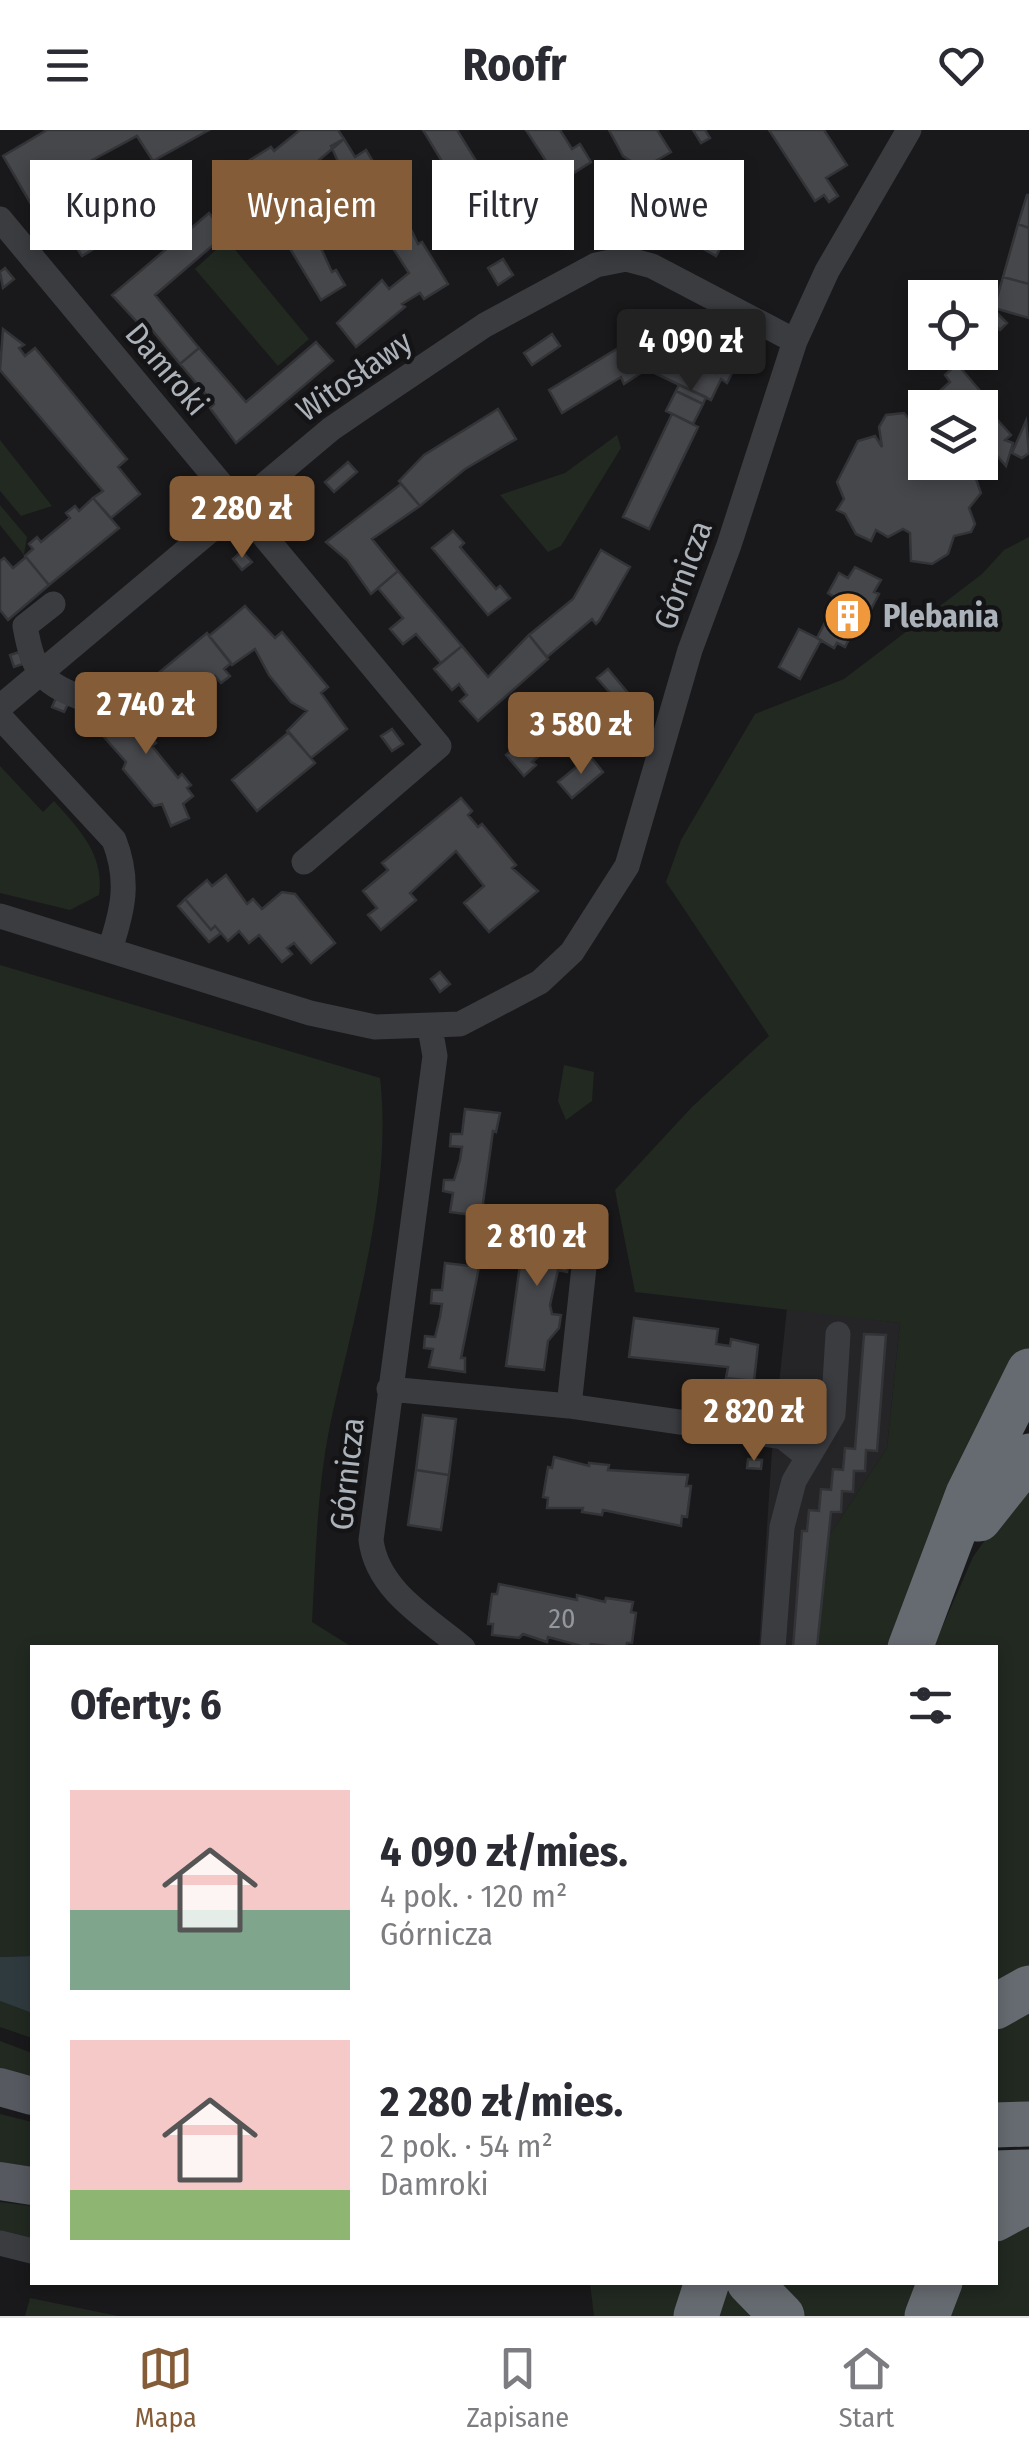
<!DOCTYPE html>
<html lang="pl">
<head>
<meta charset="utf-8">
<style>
  :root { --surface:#fff; --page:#f7f7f7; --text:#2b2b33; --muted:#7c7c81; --line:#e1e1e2; --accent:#845c37 }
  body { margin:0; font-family:"Fira Sans Condensed",sans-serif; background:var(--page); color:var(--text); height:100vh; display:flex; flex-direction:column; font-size:38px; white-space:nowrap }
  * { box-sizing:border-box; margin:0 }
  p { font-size:32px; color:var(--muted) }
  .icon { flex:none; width:55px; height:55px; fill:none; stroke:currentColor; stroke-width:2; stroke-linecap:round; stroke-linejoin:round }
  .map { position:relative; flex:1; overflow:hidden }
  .details { position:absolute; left:30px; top:1515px; width:968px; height:640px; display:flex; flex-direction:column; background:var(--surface); border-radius:0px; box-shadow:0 5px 15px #0003 }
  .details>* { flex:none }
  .guide { position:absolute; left:30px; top:30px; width:970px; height:90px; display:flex; gap:20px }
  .tools { position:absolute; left:908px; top:150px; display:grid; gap:20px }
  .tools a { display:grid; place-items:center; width:90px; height:90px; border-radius:0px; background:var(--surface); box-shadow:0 5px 15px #0003; font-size:50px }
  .price { position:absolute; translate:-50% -85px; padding:0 22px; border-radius:10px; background:var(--accent); color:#fff; font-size:32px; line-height:65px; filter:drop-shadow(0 2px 5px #0008) }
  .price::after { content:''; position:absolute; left:50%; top:60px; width:30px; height:22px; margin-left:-15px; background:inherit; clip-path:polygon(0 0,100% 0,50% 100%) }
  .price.active { background:#222; color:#fff }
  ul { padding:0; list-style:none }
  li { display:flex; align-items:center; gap:30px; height:250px; padding:0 40px }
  li span { display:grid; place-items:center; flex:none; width:280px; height:200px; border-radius:0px; color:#555 }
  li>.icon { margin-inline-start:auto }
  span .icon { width:120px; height:120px; fill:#fffc; stroke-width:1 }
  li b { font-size:42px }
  h2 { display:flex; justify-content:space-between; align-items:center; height:120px; padding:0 40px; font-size:42px }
  .pill { padding:0 35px; border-radius:0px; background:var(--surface); box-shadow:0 5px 15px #0003; font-size:35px; line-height:90px }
  .pill.active { background:var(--accent); color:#fff }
  header { display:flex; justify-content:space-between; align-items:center; height:130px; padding:0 40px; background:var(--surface); font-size:45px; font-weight:700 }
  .menu { display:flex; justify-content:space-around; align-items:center; height:140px; border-top:2px solid var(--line); background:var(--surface); font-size:28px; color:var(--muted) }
  .menu a { display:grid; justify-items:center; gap:5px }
  .menu .active { color:var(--accent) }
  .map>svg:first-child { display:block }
  .built { fill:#252528 }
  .green { fill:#212921 }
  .water { fill:#2f3a3f }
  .building { fill:#46474b; stroke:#333437; stroke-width:2.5 }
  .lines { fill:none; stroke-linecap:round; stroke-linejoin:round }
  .street { stroke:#3a3c40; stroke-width:25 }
  .primary { stroke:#56595f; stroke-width:38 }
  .highway { stroke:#666b71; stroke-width:45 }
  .labels { text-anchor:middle; stroke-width:9; stroke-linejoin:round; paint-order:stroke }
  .number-label { font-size:28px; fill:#92979e }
  .street-label { font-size:32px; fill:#acb2ba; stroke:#141416 }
  .poi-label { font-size:32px; font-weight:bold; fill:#acb2ba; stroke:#141416; text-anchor:start }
</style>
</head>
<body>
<header><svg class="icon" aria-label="menu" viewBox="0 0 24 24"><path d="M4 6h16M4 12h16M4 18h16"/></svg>Roofr<svg class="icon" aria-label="heart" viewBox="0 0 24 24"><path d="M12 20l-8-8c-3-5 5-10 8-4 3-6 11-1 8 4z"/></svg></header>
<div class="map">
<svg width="1029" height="2186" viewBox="0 0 1029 2186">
  <rect width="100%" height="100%" fill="#19191b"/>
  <path class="built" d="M787,1178L900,1193L887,1318L827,1409L818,1517L759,1518L772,1321Z"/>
  <path class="green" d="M227,110L309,209L278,236L195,139Z
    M617,305L621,318L561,416L548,422L500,365L565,343Z
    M0,310L52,376L21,386L0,361Z
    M0,375L27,407L24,425L0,395Z
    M1029,407V1219L917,1445L888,1517H818L827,1409L887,1318L900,1193L635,1162L615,1060L692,977L769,906L666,752L681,710L755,584L844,549L982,444L1004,420Z
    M0,636L43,682L54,671C79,699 105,725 99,765L70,780L0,763Z
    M0,835L380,948C393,1058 355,1180 332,1286C317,1353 316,1424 312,1492L352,1517L32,1518V1826L0,1827Z
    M564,935L594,942L592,971L566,990L558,971Z
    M1029,1347V1844L995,1864V1518H933L973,1427Z
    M0,1871L32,1883V1908L0,1897Z
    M1029,1872V1974L995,1975V1889Z
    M0,1911L32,1923V1950L0,1942Z
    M0,1984L32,1992V2037L0,2032Z
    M0,2072L32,2076V2111L0,2102Z
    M1029,2084V2186H939L952,2153L995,2152V2103Z
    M590,2153H725L761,2186H594Z
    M769,2153H926L915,2186H800Z
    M30,2168L118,2186H25Z"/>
  <path class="water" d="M32,1826V1883L0,1871V1827Z"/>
  <path class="building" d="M209,0L153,31L137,6L50,53L58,67L35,81L3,26L47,0Z
    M300,0H338L344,9L312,36L319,45L304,56L297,48L286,56L302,85L280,102L260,78L271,69L262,59L250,66L234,40L271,17L274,21Z
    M423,0H457L497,65L506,60L517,78L475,104L463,86L472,81Z
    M526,0H560L572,19L580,14L591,32L550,58L538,40L548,34Z
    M609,0H657L671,22L652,33L637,35L623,26Z
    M693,0H705L710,8L701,13Z
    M769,0H824L847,35L826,48L838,66L829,72L824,65L815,71Z
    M344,9L355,27L366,20L389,58L385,61L394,74L398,72L418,114L422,112L448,154L424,169L420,163L402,174L405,177L356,217L337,193L382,150L389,159L409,143L340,36L331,16Z
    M1027,65H1029V98L1018,94Z
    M101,68L106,78L90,86L85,76Z
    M209,83L226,104L155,165L199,218L180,234L143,189L138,193L112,165Z
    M302,85L310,106L314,103L332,142L336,140L345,155L321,170L280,102Z
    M56,90L61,100L53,105L47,95Z
    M1018,94L1029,98V154L1003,147Z
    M103,98L110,109L82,126L75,115Z
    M706,106L722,115L716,126L700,117Z
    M503,129L513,145L498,155L488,138Z
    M5,138L14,149L3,158L0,142Z
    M1003,147L1029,154V188L994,178Z
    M995,181L1007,193L1000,200L988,188Z
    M3,199L24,215L19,218L25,226L35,218L127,329L118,337L140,364L111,388L93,368L103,361L0,240Z
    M552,204L560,216L532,235L524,223Z
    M647,210L716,243L719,237L732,243L727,253L721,249L711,270L640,236L641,243L624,254L621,247L562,283L549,260L630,211Z
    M316,212L333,231L236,313L210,278L214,274L180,234L199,218L246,272Z
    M957,234L982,263L968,274L971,278H956L941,260L950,252L945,245Z
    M679,255L706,267L703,274L676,261Z
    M676,261L703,274L693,294L666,281Z
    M986,277L1011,305L1005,310L1013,313L1006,336L980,306V278Z
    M498,279L516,309L465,339L420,376L399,351L424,325Z
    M904,283L921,302L925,332H936L945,341L954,337L976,349L981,363L969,378L975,394L971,402L954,406L948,424L932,434L911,431L910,403L903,399L888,407L876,400L871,411L856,404L845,384L837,380L844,369L837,352L858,311L875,306L882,317L879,297L886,285Z
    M672,284L698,297L649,399L623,387Z
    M1026,291L1029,323L1022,328L1012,323Z
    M348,332L357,342L334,362L325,352Z
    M401,354L420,376L372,409L398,441L371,464L347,430L326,412Z
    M187,366L196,376L183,389L173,379Z
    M93,368L119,398L49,455L25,426L33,419L29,414L37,407L41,412L70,388L66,383L75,376L79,381Z
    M453,401L464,413L460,417L496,459L500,456L510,468L488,485L432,418Z
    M601,420L630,437L599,491L596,494L592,489L547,527L529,505L573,469Z
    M242,421L252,432L242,440L233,429Z
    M26,427L49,455L8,490L0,480V431L4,428L13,438Z
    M855,437L881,450L874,462L879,464L857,506L852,503L845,517L837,513L834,518L817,508L837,469L828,463L839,443L848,448Z
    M398,441L462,516L441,533L416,504L403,514L390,499L403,488L378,458Z
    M245,476L275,508L282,502L328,557L321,563L347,599L311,628L287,601L307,581L291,572L269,545L255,519L232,535L209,506Z
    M799,499L821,510L800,549L779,537Z
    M207,503L231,533L224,539L230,546L221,553L215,546L187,569L193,576L183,585L177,577L162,588L138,560Z
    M529,505L548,529L478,591L460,571L467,565L459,554L452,560L434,539L462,516L488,547Z
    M19,522L23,534L14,537L10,525Z
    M608,539L628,563L618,572L597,548Z
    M141,563L162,588L148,603L156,613L152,616L178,648L182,644L191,655L187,658L193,666L183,674L189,688L171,696L162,674L154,676L123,639L126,632L97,599L122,573Z
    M56,568L68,574L64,582L52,577Z
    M573,568L591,589L578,600L575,596L532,632L536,635L524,646L506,625Z
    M392,599L403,614L392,621L381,606Z
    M289,602L315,633L257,681L232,650Z
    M590,626L603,642L572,668L558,652Z
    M461,668L472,681L468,685L478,697L482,694L516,735L512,738L538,761L489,802L464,773L484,756L456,721L410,763L416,770L381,800L368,785L377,778L363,761L388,740L382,733Z
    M226,745L247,774L253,769L262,779L282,762L295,764L335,813L311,833L294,813L287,818L292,824L282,832L259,805L249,813L239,801L228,811L215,796L211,800L185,769L207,750L212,756Z
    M185,769L211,800L215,796L221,803L209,812L178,776Z
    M440,842L450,854L440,862L431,849Z
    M465,979L500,983L496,1002L493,1001L483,1073L486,1087L450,1082L453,1063L443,1061L444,1050H454L460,1030L462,1017L450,1016L451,1004H462Z
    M528,1077L568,1088L563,1122L569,1129L567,1142L558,1140L550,1175L552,1184L561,1185L559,1198L548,1211L544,1240L506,1236Z
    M585,1100L603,1103L600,1120L583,1118Z
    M445,1133L479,1137L461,1228H465V1242L429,1237L433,1219L424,1218L425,1206L435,1207L440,1187L442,1174L431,1173L432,1160H442Z
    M634,1188L718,1199L716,1214L730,1216L731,1209L758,1215L754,1251L726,1248L728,1237L629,1227Z
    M864,1204L886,1205L877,1321L866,1320L865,1341H854L853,1362L842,1361L841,1382H831L817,1518H793L802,1401H807L809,1380L819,1381L821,1359L831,1360L833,1339L843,1340L845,1318L855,1319Z
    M423,1285L456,1289L449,1345L416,1340Z
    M554,1327L589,1336V1333L609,1335L608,1340L688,1345L686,1356H691L687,1387L682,1386L681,1396L603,1380L602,1385L582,1382L583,1378H547L548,1368L543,1367L548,1337L552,1338Z
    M748,1329L762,1330L761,1339L747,1338Z
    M416,1340L449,1345L441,1400L408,1395Z
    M499,1454L577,1470V1465L605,1472L606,1468L633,1472L631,1482L636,1483L632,1513H627L626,1518L591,1514L589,1518L548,1507L547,1512L523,1504L519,1508L492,1505L493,1494H488L492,1464H497Z"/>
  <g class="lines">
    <path class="street" d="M0,89L439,616L304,732
      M53,474L25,496C34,546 43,553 89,571L106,557
      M0,577L331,299L369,273L485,195L596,135L626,129L652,136L795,211
      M0,587L114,710C130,751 123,780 110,819
      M0,786L310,883L375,897L460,894L540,852L572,822L627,736L690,520L729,415L795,211L827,141L909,0
      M430,898L435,926L371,1410C377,1460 427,1488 463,1518
      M389,1259L569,1276L783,1307L808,1327
      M569,1276L584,1137
      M773,1518L782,1397L794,1351L833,1285L838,1204
      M0,2113L32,2121"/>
    <path class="primary" d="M0,1957L32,1966
      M0,2051L32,2056"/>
    <path class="highway" d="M979,1389L1029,1326
      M910,1518L968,1364L1029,1241
      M995,1877L1029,1858
      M995,1995L1029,1994
      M995,2043L1029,2042
      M995,2089L1029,2071
      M749,2152L782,2186
      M696,2186L707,2152
      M927,2186L940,2152"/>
  </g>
  <defs>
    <g id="building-disc" transform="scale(2.5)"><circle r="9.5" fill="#f0993c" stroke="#141416"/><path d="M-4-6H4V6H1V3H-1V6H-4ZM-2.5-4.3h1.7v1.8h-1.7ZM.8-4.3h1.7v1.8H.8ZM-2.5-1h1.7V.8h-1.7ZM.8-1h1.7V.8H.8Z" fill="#fff"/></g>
  </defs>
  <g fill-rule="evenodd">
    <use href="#building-disc" x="848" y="486"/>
  </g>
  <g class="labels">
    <g class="number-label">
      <text x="562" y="1498">20</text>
    </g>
    <g class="street-label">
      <text transform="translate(167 239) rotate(50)" y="11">Damroki</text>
      <text transform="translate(354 246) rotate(-35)" y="11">Witosławy</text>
      <text transform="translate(683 445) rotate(-70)" y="11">Górnicza</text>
      <text transform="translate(347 1344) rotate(-84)" y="11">Górnicza</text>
    </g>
    <g class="poi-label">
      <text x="883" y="497">Plebania</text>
    </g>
  </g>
</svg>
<div class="tools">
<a><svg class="icon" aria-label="locate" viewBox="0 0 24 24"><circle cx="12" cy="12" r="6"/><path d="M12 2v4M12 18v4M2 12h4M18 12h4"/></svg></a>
<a><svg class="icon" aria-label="layers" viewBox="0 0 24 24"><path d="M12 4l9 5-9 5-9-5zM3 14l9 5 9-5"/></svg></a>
</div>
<b class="price active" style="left:691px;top:264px">4 090 zł</b>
<b class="price" style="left:242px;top:431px">2 280 zł</b>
<b class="price" style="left:146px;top:627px">2 740 zł</b>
<b class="price" style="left:581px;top:647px">3 580 zł</b>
<b class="price" style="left:537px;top:1159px">2 810 zł</b>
<b class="price" style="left:754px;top:1334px">2 820 zł</b>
<div class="guide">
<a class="pill">Kupno</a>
<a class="pill active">Wynajem</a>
<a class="pill">Filtry</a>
<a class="pill">Nowe</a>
</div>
<section class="details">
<h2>Oferty: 6<svg class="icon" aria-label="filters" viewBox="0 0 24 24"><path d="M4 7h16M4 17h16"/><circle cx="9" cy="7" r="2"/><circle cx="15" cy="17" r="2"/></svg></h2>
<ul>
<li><span style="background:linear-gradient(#f6c9c9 60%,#7fa58c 0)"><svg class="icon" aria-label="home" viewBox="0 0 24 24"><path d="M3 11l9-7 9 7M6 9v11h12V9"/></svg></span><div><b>4 090 zł/mies.</b><p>4 pok. · 120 m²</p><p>Górnicza</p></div></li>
<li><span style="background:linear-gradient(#f6c9c9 75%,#8fb573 0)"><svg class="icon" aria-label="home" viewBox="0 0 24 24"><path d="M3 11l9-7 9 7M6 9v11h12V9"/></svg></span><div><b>2 280 zł/mies.</b><p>2 pok. · 54 m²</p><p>Damroki</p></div></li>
</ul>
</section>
</div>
<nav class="menu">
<a class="active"><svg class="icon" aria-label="map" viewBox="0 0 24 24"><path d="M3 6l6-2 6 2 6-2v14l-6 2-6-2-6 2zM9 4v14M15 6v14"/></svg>Mapa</a>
<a><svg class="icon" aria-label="saved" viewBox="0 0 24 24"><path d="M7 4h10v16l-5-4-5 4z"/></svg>Zapisane</a>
<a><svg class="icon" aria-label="home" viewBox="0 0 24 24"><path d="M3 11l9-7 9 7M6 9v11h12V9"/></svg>Start</a>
</nav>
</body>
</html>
